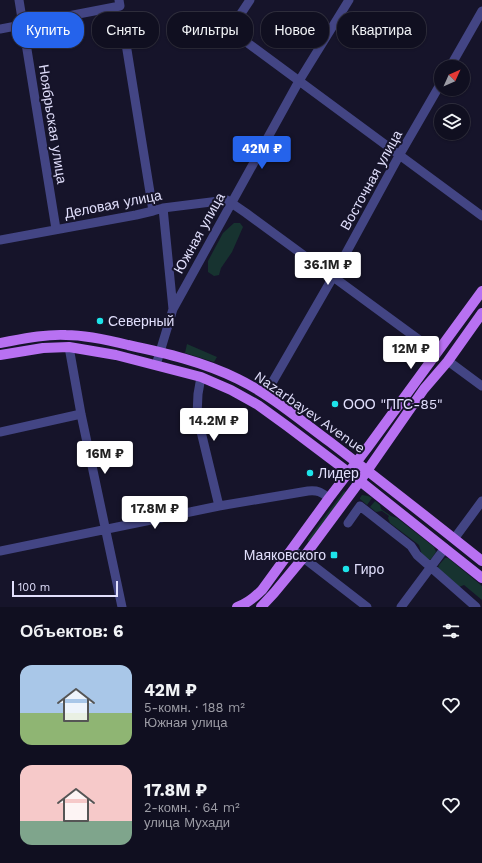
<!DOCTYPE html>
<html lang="ru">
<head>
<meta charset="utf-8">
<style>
  :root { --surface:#100f20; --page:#1e1d2d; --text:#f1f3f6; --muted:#9c9ca5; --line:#302f3e; --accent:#2563eb }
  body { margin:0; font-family:"Work Sans",sans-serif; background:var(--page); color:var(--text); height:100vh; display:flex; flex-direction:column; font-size:15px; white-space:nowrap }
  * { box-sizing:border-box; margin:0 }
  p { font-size:13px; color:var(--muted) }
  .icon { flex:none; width:22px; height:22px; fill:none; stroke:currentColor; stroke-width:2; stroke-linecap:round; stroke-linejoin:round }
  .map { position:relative; height:607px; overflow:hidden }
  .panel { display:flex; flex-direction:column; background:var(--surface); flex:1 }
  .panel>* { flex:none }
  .banner { position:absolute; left:12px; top:12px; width:458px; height:36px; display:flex; gap:8px }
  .needle { width:26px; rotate:45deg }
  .tools { position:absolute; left:434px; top:60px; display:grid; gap:8px }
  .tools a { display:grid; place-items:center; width:36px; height:36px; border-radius:50%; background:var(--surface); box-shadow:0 1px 3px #0004,0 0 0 1px var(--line); font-size:20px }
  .scale { position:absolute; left:12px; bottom:10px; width:106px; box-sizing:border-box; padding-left:4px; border:2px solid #e1dffc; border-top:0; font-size:11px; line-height:14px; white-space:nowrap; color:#e1dffc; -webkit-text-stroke:3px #16142a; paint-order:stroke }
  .price { position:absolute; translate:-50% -34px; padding:0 9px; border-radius:4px; background:#fff; color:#222; font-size:13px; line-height:26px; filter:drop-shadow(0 1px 2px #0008) }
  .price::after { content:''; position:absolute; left:50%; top:24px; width:12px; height:9px; margin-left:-6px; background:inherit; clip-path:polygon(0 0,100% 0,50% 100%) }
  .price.selected { background:var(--accent); color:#fff }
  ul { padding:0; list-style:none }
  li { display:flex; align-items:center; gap:12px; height:100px; padding:0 20px }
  li span { display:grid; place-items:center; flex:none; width:112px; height:80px; border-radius:12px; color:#555 }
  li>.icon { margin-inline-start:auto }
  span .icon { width:48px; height:48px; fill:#fffc; stroke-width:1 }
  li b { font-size:17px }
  h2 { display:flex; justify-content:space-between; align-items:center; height:48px; padding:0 20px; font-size:17px }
  .pill { padding:0 14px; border-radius:16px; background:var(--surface); box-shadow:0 1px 3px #0004,0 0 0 1px var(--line); font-size:14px; line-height:36px }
  .pill.selected { background:var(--accent); color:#fff }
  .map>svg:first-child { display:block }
  .green { fill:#173330 }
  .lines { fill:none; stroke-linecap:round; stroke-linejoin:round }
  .minor { stroke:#434584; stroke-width:9 }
  .major { stroke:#b871f2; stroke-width:10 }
  .poi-dot { fill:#1de4ea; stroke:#16142a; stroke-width:1.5 }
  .labels { text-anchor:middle; stroke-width:4; stroke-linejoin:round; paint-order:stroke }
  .street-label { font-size:14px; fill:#e1dffc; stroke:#16142a }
  .poi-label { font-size:14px; fill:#e1dffc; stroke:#16142a; text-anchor:start }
</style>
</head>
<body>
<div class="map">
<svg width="482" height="607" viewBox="0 0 482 607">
  <rect width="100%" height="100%" fill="#16142a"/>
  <path class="green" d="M234,223H240L243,227L232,252L221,268L219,275L214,276L208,272V261L223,233Z
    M187,344L217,357L214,362L185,353Z
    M344,491L346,492L310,542L308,541V539Z
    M362,495L368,496L372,498L367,505L360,499V498Z
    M375,501L380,505L381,509L391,516L397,518L434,547L436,552L431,559L429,560L422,555L419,545L390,523L388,518L389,516L382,511L376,512L370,507Z
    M445,558H448L482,586V600L464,585L459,587L438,568L439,565Z"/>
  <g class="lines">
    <path class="minor" d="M19,0L56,229
      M250,0L230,30L482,216
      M122,19L153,211
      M0,29L120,6L119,0
      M450,67L482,11
      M163,208L173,309
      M0,240L136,215L153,211L163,208L227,200L246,213L437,353
      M69,347L81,414L122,607
      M448,361L482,386
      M156,365L173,309L299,81L349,0
      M201,377L198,394L197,415L219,506
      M265,395L333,277L400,154L441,83
      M0,432L81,414
      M348,523L360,506L411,546L417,555L476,607
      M454,539L482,501
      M292,549L367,607
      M0,551L219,506L308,491C318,490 321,492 329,498
      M401,607L445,548"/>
    <path class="major" d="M0,343C22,339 44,334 66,335C87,335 108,340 128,345C165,353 204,362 238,379C271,395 300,420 330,442C381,481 432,521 482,561
      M0,355L43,348L69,347L116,355L201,377L231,390L258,405L287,426L360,481L482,578
      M237,607C247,604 254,598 262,590L329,498L368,447L482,291
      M261,607L274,593L303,558L360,481L424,389L448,361L482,313"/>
  </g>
  <g class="poi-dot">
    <circle cx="100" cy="321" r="4"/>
    <circle cx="335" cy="404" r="4"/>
    <circle cx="310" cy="473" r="4"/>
    <rect x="330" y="551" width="8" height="8" rx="2"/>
    <circle cx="346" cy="569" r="4"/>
  </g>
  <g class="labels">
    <g class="street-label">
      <text transform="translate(53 124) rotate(81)" y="5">Ноябрьская улица</text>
      <text transform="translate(371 180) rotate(-61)" y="5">Восточная улица</text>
      <text transform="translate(113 204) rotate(-11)" y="5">Деловая улица</text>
      <text transform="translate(199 233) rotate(-61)" y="5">Южная улица</text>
      <text transform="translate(310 412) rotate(35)" y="5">Nazarbayev Avenue</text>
    </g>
    <g class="poi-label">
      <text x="108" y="326">Северный</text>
      <text x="343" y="409">ООО "ПГС-85"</text>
      <text x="318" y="478">Лидер</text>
      <text x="326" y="560" text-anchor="end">Маяковского</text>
      <text x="354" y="574">Гиро</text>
    </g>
  </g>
</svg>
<div class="tools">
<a><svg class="needle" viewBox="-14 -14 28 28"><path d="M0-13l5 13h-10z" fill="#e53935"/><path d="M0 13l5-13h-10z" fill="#9c9ca5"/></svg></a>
<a><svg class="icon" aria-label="layers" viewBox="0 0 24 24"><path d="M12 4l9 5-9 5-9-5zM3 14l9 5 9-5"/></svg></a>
</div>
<div class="scale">100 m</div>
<b class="price selected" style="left:262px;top:170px">42M ₽</b>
<b class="price" style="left:328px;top:286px">36.1M ₽</b>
<b class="price" style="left:411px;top:370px">12M ₽</b>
<b class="price" style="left:214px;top:442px">14.2M ₽</b>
<b class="price" style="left:105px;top:475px">16M ₽</b>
<b class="price" style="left:155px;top:530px">17.8M ₽</b>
<div class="banner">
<a class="pill selected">Купить</a>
<a class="pill">Снять</a>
<a class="pill">Фильтры</a>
<a class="pill">Новое</a>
<a class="pill">Квартира</a>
</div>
</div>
<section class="panel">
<h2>Объектов: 6<svg class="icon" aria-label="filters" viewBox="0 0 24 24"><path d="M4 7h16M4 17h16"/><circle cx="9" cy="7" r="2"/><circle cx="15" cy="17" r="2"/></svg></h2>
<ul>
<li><span style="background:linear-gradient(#a9c7e8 60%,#8fb573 0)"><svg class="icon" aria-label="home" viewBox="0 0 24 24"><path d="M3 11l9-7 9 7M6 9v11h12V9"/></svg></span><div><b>42M ₽</b><p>5-комн. · 188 m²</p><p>Южная улица</p></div><svg class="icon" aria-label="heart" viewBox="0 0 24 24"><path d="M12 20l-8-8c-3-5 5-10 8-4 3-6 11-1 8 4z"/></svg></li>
<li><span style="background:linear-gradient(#f6c9c9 70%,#7fa58c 0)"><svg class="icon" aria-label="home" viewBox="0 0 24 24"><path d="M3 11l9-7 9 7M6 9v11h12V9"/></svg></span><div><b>17.8M ₽</b><p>2-комн. · 64 m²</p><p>улица Мухади</p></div><svg class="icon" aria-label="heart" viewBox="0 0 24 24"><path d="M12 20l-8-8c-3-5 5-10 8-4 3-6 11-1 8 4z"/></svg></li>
</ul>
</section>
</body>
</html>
